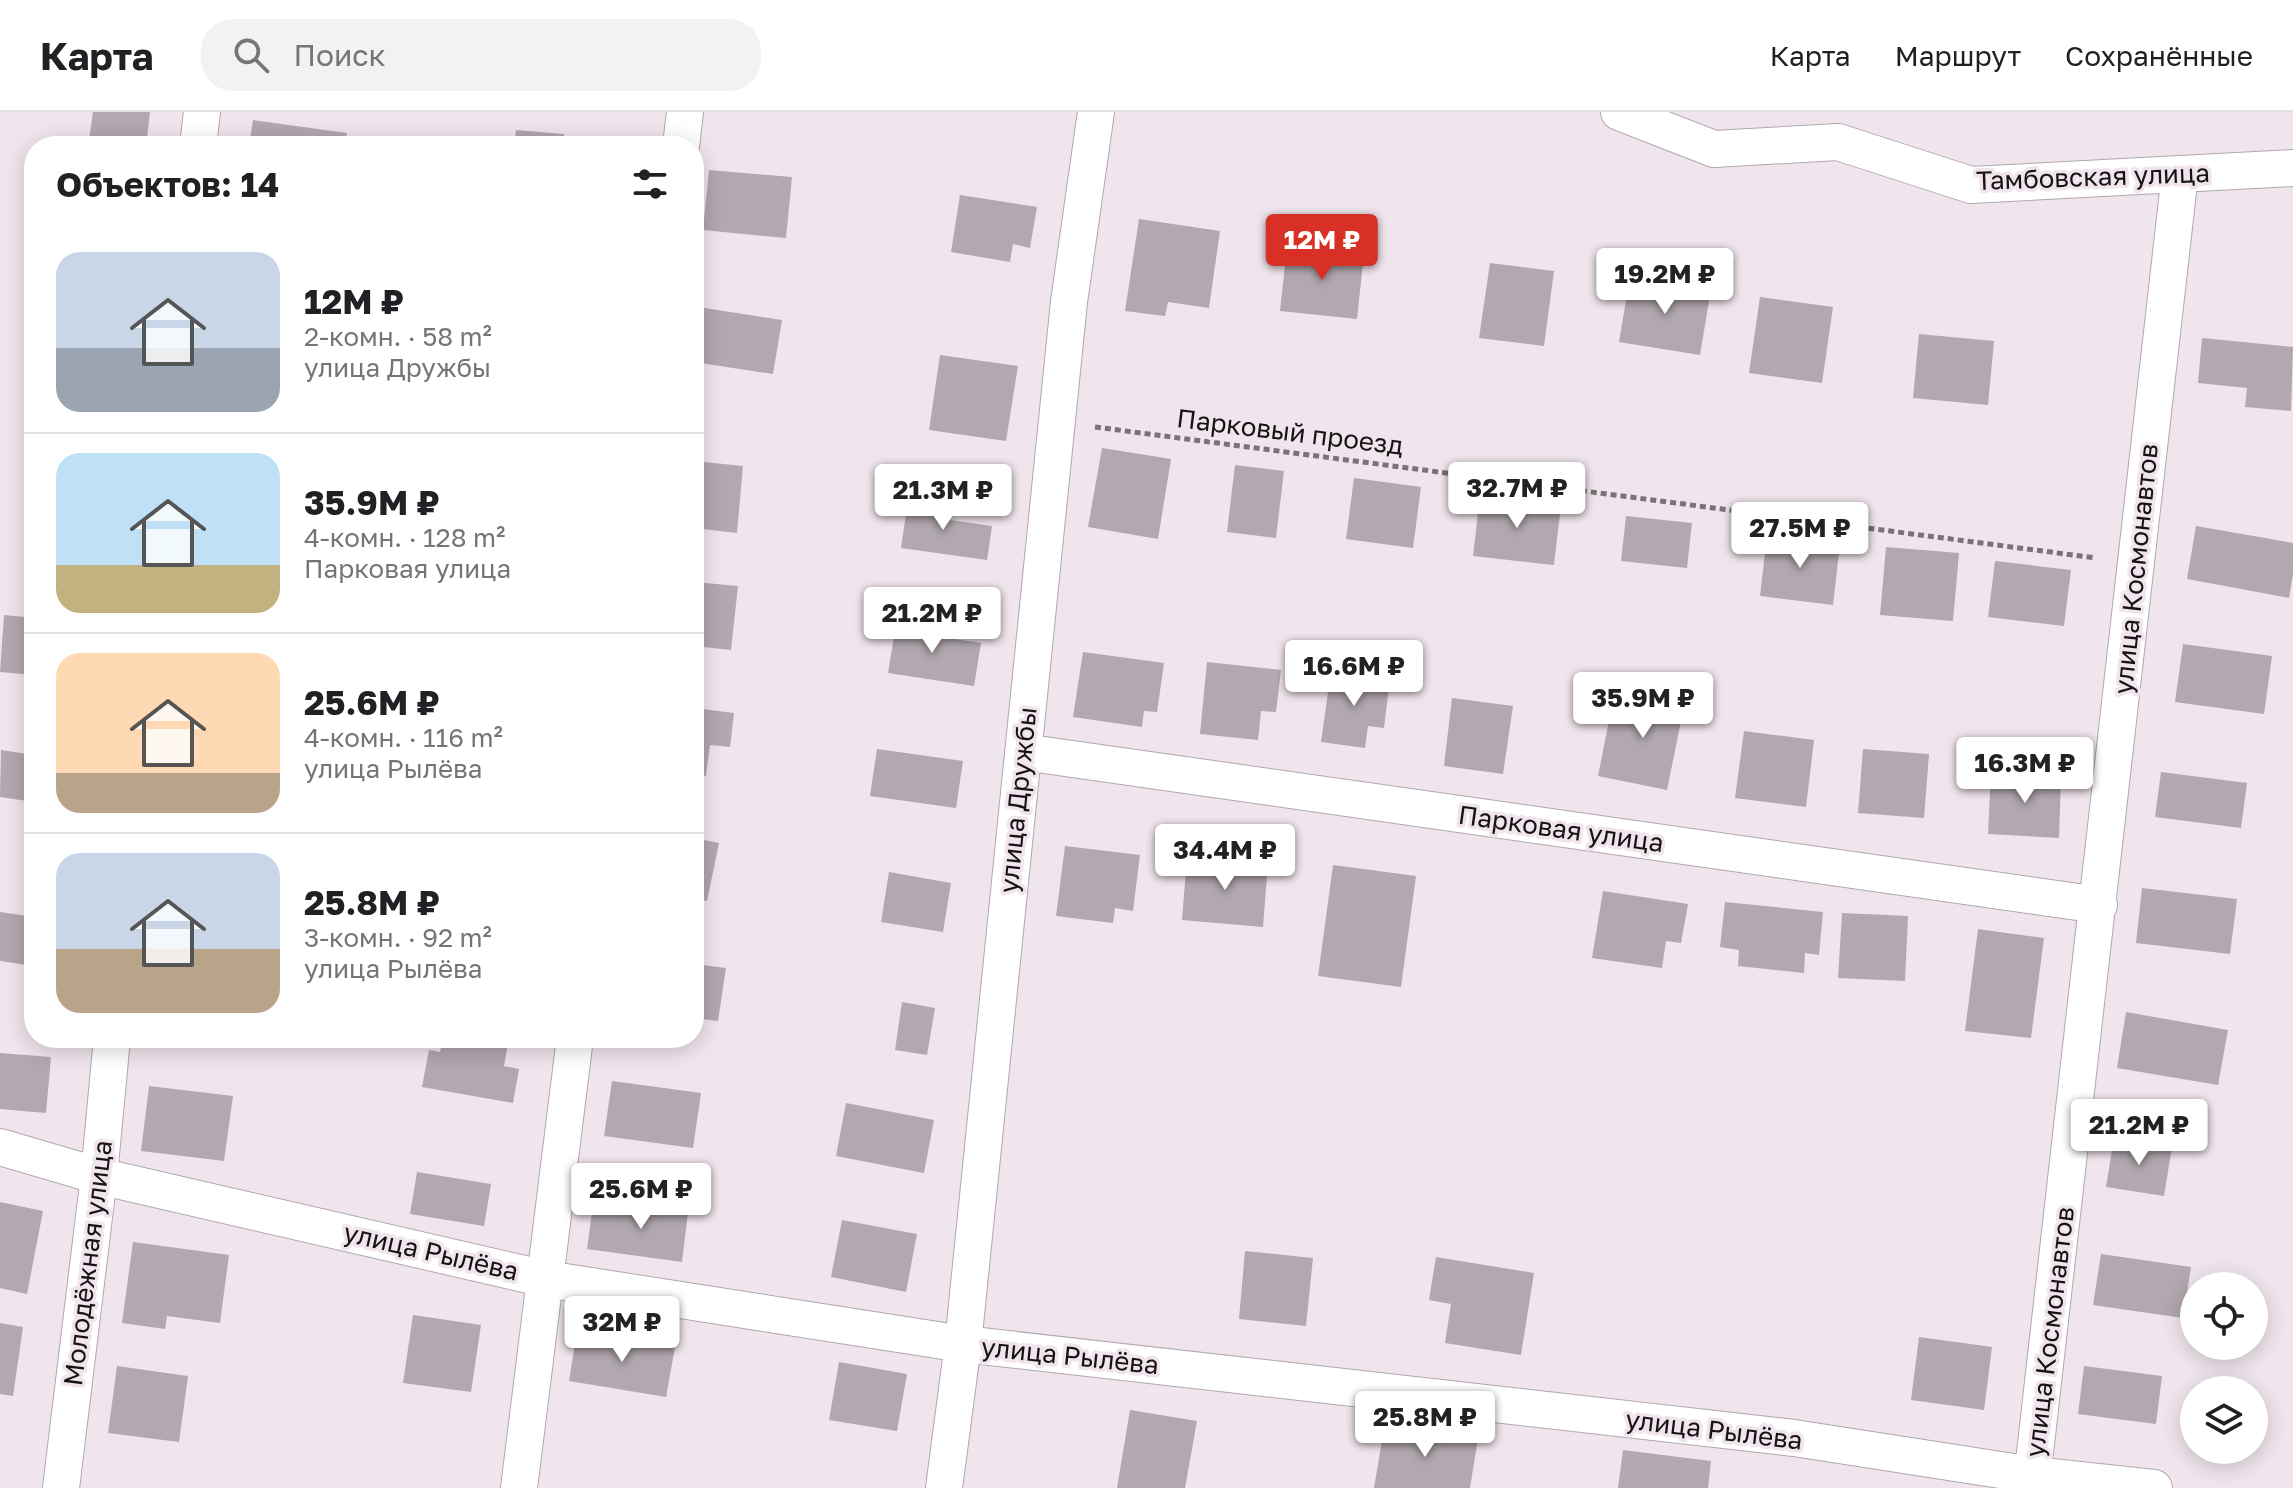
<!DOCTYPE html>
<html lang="ru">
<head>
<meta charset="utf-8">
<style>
  :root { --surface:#fff; --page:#f2f2f2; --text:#202124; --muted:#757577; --line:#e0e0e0; --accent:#d93025 }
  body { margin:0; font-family:"Golos Text",sans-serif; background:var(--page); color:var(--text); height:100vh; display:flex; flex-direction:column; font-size:30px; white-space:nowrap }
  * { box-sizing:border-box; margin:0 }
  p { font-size:26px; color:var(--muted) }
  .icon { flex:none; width:44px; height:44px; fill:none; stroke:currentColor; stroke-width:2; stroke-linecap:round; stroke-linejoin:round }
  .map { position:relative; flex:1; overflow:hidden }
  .panel { position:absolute; left:24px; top:24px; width:680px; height:912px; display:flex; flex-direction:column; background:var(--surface); border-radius:32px; box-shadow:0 4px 20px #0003 }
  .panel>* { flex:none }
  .controls { position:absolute; left:2180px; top:1160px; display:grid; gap:16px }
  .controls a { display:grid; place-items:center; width:88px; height:88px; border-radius:50%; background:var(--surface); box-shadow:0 4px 20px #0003; font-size:40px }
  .price { position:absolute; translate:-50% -68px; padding:0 18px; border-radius:8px; background:#fff; color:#222; font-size:26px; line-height:52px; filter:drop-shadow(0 2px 4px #0008) }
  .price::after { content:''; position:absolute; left:50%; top:48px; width:24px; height:18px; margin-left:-12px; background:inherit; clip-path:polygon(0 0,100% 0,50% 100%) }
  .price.on { background:var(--accent); color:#fff }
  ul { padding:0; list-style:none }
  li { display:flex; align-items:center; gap:24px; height:200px; padding:0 32px }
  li+li { border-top:2px solid var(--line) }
  li span { display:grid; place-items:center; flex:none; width:224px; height:160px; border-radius:24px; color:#555 }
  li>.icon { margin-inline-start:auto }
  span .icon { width:96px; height:96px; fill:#fffc; stroke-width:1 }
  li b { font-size:34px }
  h2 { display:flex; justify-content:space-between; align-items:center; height:96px; padding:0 32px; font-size:34px }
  header { display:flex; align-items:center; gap:48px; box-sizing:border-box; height:112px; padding:0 40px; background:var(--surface); border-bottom:2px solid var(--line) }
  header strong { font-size:38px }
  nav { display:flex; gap:44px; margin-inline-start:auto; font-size:28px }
  .search { width:560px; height:72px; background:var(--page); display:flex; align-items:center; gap:20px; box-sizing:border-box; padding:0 28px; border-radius:32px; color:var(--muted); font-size:30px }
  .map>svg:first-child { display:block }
  .building { fill:#b2a8af }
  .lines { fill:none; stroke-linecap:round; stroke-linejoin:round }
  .minor-casing { stroke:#b1a7ae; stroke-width:38 }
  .path { stroke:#797276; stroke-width:5; stroke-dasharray:6 4; stroke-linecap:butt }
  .minor { stroke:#fff; stroke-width:36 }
  .labels { text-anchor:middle; stroke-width:7; stroke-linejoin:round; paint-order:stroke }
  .street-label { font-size:26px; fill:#171315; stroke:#f0e5ec }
</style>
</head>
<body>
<header>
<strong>Карта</strong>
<div class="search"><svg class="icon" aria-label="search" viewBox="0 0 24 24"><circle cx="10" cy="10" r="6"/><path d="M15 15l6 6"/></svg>Поиск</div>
<nav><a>Карта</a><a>Маршрут</a><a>Сохранённые</a></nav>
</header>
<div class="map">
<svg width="2293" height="1376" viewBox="0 0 2293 1376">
  <rect width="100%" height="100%" fill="#f0e5ec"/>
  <path class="building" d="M93,0H150L146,34H88Z
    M253,8L347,21L345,34H249Z
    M516,18L564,22L563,34H514Z
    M709,58L792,65L786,126L703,118Z
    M960,83L1037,95L1030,136L1013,132L1010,150L951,140Z
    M1139,107L1220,119L1209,196L1168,190L1165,204L1125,199Z
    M1287,134L1364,142L1357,207L1280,199Z
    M1490,151L1554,159L1544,234L1479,226Z
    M1630,165L1711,177L1700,243L1619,230Z
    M1760,185L1833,195L1822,271L1749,261Z
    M698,195L782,208L773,262L694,250V222Z
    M1919,222L1994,229L1988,293L1913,286Z
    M2202,226L2293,235L2291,299L2245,295L2247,276L2198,271Z
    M940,243L1018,254L1006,329L929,318Z
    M1102,336L1171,347L1158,427L1088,415Z
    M694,349L743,354L737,421L694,416Z
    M1235,353L1284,359L1276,426L1227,420Z
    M1354,366L1421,375L1413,436L1346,427Z
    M1480,384L1561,393L1554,453L1473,444Z
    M908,388L952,394L950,408L992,414L987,448L901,436Z
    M1626,404L1692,411L1687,456L1621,449Z
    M2196,414L2293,431V462L2289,486L2187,467Z
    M1767,424L1840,432L1833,493L1760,484Z
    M1886,435L1959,441L1953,509L1880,503Z
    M1995,449L2071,458L2064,514L1988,505Z
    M694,470L738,474L731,538L694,534Z
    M4,503L34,506V563L0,560Z
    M897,506L930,511L928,523L981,531L974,574L888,561Z
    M2183,532L2272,544L2264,602L2175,590Z
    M1083,540L1164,551L1157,600L1144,599L1142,615L1073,605Z
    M1207,550L1281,558L1276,600L1261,599L1258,628L1200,622Z
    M1331,559L1390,567L1384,616L1368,614L1365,636L1321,630Z
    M1646,578L1686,585L1667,678L1598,664L1613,588L1643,594Z
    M1452,586L1513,594L1503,662L1444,654Z
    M694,596L734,601L730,635L710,633L706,664L694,663Z
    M1744,619L1814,628L1806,695L1735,686Z
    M877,637L963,649L956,696L870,684Z
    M1863,637L1929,642L1924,706L1858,701Z
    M1,638L34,643V690L0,685Z
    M1991,660L2061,664L2059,726L1988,722Z
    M2161,660L2247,671L2241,716L2155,705Z
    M694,726L719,731L707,789L694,786Z
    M1065,734L1140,743L1133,799L1115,796L1113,811L1056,804Z
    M1187,745L1268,751L1263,815L1182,808Z
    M1333,753L1416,764L1401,875L1318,864Z
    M889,760L951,771L943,820L881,810Z
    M2142,776L2237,787L2230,842L2136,831Z
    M1603,779L1688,792L1681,831L1666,829L1662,856L1592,846Z
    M1725,790L1823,800L1819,843L1805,841L1804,861L1738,854L1739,838L1720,835Z
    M0,800L34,805V854L0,849Z
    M1842,801L1908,804L1905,869L1838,866Z
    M1978,817L2044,826L2031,926L1965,919Z
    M694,852L726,856L718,909L694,906Z
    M902,890L935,896L927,943L895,938Z
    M2126,900L2228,918L2218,973L2117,956Z
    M443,926H509L504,954L519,957L513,991L422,975L429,938L440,940Z
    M0,941L51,945L46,1001L0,997Z
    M612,969L701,981L693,1036L604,1024Z
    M149,974L233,984L224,1049L141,1039Z
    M846,991L934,1008L924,1061L836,1044Z
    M2114,1026L2172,1035L2164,1084L2106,1075Z
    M417,1060L491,1072L484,1114L410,1102Z
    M655,1089L689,1092L682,1150L587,1137L593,1093L654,1100Z
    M0,1090L43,1099L27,1182L0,1176Z
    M842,1108L917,1122L906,1180L831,1165Z
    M133,1130L229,1143L220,1211L167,1204L165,1217L122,1211Z
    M1245,1139L1313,1146L1306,1214L1239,1207Z
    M2101,1142L2191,1155L2183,1206L2093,1193Z
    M1436,1145L1534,1161L1521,1243L1445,1231L1451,1192L1429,1188Z
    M413,1203L481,1213L471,1280L403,1271Z
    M0,1211L23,1215L13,1284L0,1282Z
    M577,1219L675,1235L666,1285L569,1269Z
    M1919,1225L1992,1235L1984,1298L1911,1288Z
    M839,1250L907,1262L897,1319L829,1308Z
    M117,1254L188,1264L179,1330L108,1321Z
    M2084,1254L2162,1264L2156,1312L2078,1302Z
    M1130,1298L1197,1309L1185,1376H1117Z
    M1385,1311L1478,1326L1470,1376H1374Z
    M1623,1338L1711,1349L1708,1376H1618Z"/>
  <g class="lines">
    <g class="minor-casing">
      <path id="minor" d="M1619,0L1714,37L1838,30L1971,73L2293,56
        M198,34L202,0
        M681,34L685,0
        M1023,640L2099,793
        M0,1035L99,1064L546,1167L963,1232L1794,1326L2033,1363L2154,1376
        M61,1376L99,1064L112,926
        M519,1376L575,926
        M944,1376L963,1232L1069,190L1096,0
        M2031,1376L2180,62"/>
    </g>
    <path class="path" d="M1095,315L2096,446"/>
    <use href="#minor" class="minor"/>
  </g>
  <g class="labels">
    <g class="street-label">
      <text transform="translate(2093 65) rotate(-2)" y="9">Тамбовская улица</text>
      <text transform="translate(1290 320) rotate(7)" y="9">Парковый проезд</text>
      <text transform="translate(2136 457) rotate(-84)" y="9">улица Космонавтов</text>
      <text transform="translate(1018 688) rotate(-84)" y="9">улица Дружбы</text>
      <text transform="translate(1561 717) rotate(8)" y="9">Парковая улица</text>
      <text transform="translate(431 1140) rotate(13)" y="9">улица Рылёва</text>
      <text transform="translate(88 1151) rotate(-83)" y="9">Молодёжная улица</text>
      <text transform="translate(2050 1220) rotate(-83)" y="9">улица Космонавтов</text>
      <text transform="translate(1070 1244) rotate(6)" y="9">улица Рылёва</text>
      <text transform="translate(1714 1318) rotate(7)" y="9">улица Рылёва</text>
    </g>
  </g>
</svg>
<div class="controls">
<a><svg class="icon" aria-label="locate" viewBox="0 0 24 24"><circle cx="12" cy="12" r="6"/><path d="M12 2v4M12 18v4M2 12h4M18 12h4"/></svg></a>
<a><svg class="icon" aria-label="layers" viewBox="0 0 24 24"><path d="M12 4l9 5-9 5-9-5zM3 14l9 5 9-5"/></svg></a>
</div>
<b class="price on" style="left:1322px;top:170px">12M ₽</b>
<b class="price" style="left:1665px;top:204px">19.2M ₽</b>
<b class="price" style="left:1517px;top:418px">32.7M ₽</b>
<b class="price" style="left:943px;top:420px">21.3M ₽</b>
<b class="price" style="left:1800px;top:458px">27.5M ₽</b>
<b class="price" style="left:932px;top:543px">21.2M ₽</b>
<b class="price" style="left:1354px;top:596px">16.6M ₽</b>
<b class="price" style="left:1643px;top:628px">35.9M ₽</b>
<b class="price" style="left:2025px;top:693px">16.3M ₽</b>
<b class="price" style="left:1225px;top:780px">34.4M ₽</b>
<b class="price" style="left:2139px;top:1055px">21.2M ₽</b>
<b class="price" style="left:641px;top:1119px">25.6M ₽</b>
<b class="price" style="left:622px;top:1252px">32M ₽</b>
<b class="price" style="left:1425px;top:1347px">25.8M ₽</b>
<section class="panel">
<h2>Объектов: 14<svg class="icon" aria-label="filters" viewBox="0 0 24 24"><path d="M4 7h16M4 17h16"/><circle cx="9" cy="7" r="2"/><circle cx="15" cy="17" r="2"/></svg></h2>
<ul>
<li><span style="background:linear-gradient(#c9d6e8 60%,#9aa5b1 0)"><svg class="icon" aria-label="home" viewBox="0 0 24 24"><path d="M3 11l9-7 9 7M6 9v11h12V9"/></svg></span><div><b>12M ₽</b><p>2-комн. · 58 m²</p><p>улица Дружбы</p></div></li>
<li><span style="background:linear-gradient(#bfe0f5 70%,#c2b280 0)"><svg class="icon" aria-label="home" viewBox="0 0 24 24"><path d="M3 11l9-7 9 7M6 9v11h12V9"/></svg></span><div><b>35.9M ₽</b><p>4-комн. · 128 m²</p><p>Парковая улица</p></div></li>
<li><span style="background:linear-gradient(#ffd9b3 75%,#b9a48a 0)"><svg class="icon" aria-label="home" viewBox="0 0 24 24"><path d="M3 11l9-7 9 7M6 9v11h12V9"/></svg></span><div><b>25.6M ₽</b><p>4-комн. · 116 m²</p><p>улица Рылёва</p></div></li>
<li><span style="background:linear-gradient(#c9d6e8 60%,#b9a48a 0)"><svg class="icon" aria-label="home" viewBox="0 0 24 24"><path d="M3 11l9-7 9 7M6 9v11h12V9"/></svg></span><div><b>25.8M ₽</b><p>3-комн. · 92 m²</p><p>улица Рылёва</p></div></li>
</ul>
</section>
</div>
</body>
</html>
